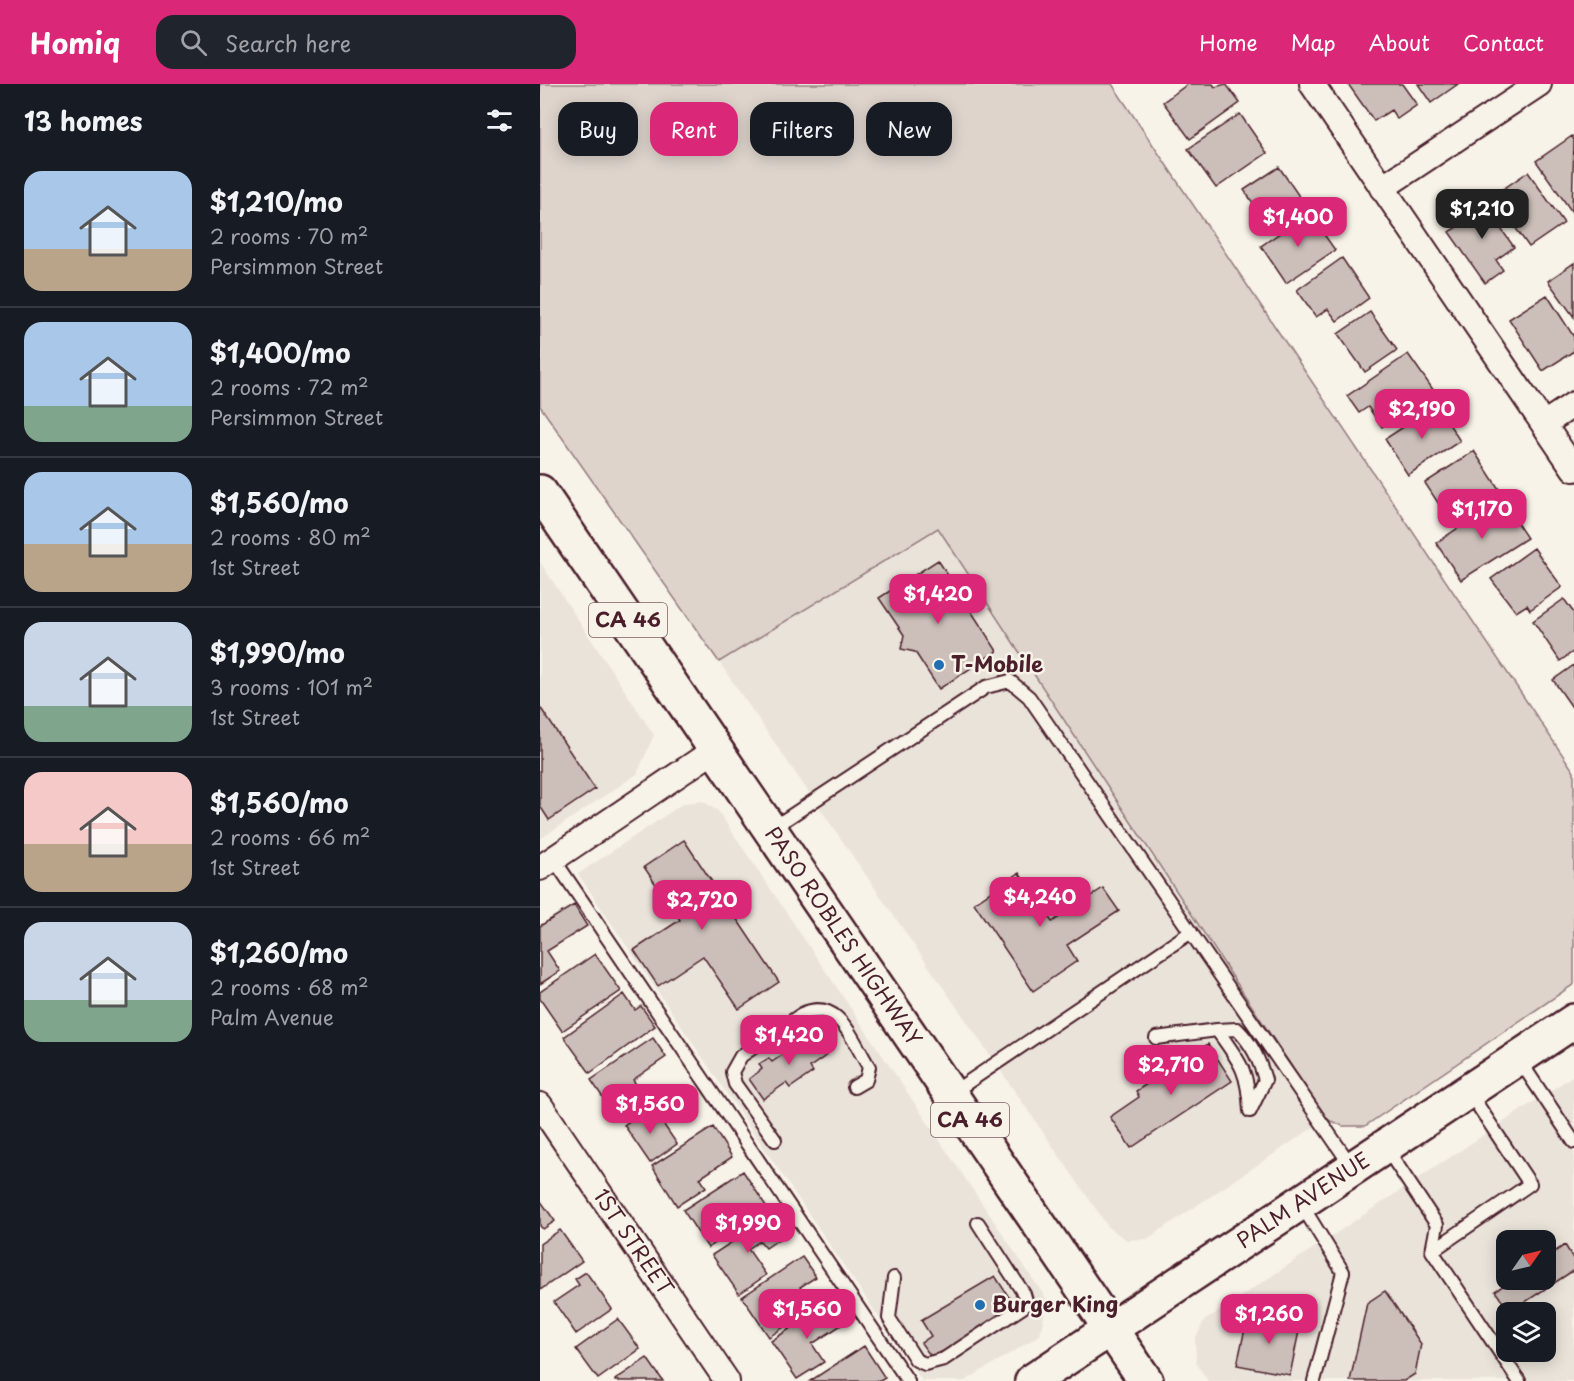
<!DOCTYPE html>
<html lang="en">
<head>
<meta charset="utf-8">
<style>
  :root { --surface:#171b24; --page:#20242c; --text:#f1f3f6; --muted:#9ea1a6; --line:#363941; --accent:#db2777 }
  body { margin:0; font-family:"Playpen Sans",sans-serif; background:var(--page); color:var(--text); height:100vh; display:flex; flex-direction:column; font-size:22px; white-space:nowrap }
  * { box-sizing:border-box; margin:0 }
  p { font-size:20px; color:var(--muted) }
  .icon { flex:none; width:33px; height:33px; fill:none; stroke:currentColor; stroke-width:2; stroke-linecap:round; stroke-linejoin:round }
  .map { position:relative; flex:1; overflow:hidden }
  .sheet { display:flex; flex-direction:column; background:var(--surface); width:540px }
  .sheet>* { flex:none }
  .guide { position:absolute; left:18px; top:18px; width:570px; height:54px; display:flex; gap:12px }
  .needle { width:39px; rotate:56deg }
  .fabs { position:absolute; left:956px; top:1146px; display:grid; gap:12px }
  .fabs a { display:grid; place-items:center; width:60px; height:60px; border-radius:12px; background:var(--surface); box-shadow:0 3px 15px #0003; font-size:30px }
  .price { position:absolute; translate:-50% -51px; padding:0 14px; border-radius:12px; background:var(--accent); color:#fff; font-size:20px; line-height:39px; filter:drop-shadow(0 2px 3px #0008) }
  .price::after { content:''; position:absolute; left:50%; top:36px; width:18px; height:14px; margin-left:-9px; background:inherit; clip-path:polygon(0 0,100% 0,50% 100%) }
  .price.on { background:#222; color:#fff }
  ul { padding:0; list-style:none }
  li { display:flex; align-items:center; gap:18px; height:150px; padding:0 24px }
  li+li { border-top:2px solid var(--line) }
  li span { display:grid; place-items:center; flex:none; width:168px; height:120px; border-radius:18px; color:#555 }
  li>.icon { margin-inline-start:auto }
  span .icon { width:72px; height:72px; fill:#fffc; stroke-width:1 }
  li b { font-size:26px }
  h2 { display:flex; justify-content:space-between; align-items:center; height:72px; padding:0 24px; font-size:26px }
  .tag { padding:0 21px; border-radius:18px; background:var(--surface); box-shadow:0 3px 15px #0003; font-size:21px; line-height:54px }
  .tag.on { background:var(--accent); color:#fff }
  header { display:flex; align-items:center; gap:36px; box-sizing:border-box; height:84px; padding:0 30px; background:var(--accent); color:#fff }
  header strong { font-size:28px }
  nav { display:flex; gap:33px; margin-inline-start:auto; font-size:21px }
  .search { width:420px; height:54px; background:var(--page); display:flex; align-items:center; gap:15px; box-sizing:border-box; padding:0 21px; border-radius:18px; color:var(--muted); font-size:22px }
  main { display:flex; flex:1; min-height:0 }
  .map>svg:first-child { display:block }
  .built { fill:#eae3da; fill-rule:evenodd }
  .green { fill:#ded4cc; stroke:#947a7c; stroke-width:1.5 }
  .building { fill:#ccbfb9; stroke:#4a1f2b; stroke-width:1.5 }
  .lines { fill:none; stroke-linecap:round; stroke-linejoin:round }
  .lane-casing { stroke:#4a1f2b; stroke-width:16 }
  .street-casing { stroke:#4a1f2b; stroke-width:28 }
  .secondary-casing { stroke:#4a1f2b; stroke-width:38 }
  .highway-casing { stroke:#4a1f2b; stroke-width:38 }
  .lane { stroke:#f7f3e8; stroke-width:12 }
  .street { stroke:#f7f3e8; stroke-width:24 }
  .secondary { stroke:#f7f3e8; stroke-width:33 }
  .highway { stroke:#f7f3e8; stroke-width:33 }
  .poi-dot { fill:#1f6fb2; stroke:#f7f3e8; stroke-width:2 }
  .labels { text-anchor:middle; stroke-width:5; stroke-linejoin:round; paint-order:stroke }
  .shield { fill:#f7f3e8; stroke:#7e5f64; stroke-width:1.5 }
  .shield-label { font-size:20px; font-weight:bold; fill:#4a1f2b }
  .poi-label { font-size:21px; font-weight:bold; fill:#4a1f2b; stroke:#f7f3e8; text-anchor:start }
  .street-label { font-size:21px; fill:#4a1f2b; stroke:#f7f3e8 }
</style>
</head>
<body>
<header>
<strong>Homiq</strong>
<div class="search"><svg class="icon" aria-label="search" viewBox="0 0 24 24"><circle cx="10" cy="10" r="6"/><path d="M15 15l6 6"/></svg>Search here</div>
<nav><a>Home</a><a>Map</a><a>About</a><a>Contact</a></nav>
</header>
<main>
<section class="sheet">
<h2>13 homes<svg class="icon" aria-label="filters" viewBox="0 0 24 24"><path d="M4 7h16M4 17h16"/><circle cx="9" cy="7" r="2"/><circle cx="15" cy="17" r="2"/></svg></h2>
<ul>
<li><span style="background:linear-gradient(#a9c7e8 65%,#b9a48a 0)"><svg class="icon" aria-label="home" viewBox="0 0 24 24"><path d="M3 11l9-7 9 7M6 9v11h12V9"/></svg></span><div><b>$1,210/mo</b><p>2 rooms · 70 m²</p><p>Persimmon Street</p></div></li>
<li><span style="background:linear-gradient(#a9c7e8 70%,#7fa58c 0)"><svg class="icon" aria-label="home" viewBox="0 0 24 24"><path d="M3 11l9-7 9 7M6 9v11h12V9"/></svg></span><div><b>$1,400/mo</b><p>2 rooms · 72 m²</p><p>Persimmon Street</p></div></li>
<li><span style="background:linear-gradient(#a9c7e8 60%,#b9a48a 0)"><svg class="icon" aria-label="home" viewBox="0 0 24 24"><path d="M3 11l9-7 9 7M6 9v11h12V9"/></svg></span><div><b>$1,560/mo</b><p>2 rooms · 80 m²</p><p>1st Street</p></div></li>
<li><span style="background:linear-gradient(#c9d6e8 70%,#7fa58c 0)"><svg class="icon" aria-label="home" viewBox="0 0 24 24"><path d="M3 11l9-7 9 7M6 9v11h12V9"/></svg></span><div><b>$1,990/mo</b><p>3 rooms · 101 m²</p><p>1st Street</p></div></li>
<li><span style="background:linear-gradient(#f6c9c9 60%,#b9a48a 0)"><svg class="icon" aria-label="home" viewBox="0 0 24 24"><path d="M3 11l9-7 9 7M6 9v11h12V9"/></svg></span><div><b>$1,560/mo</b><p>2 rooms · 66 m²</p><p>1st Street</p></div></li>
<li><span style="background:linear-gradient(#c9d6e8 65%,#7fa58c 0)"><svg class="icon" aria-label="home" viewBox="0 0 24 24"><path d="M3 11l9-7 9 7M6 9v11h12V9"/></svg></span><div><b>$1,260/mo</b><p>2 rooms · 68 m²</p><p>Palm Avenue</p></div></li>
</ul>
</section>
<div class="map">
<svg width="1034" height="1297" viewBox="0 0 1034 1297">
  <rect width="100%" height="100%" fill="#f7f3e8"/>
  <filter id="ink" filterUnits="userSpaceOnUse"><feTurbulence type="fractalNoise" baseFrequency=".0167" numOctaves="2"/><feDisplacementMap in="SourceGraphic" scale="12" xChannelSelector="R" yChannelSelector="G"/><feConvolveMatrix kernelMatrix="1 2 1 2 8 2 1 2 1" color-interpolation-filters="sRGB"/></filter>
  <g filter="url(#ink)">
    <path class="built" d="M398,444L786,1035L607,1155L587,1156L569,1144L179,578Z
      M0,478L114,651L97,690L0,755Z
      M163,717L178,727L507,1216L500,1251L425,1297H382L38,790L144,719Z
      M1034,991V1297H668L656,1279L655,1256L664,1237ZM966,1156H1005V1196H966ZM966,1228H1005V1268H966Z"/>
    <path class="green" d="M0,0H572L1034,688V900L825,1042H803L786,1035L398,444L179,578L0,322Z"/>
    <path class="building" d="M648,0H673L675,3L686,0L700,19L650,55L623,18Z
      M808,0H862L877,21L857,35L851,26L834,37Z
      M878,0H918L891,19Z
      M700,30L727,69L676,104L648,65Z
      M1032,52L1034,56L1032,128L996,77Z
      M739,83L763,118L729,142L704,106Z
      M988,88L1024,139L989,163L953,112Z
      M940,115L974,163L956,176L963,186L945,199L909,148L926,137L921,128Z
      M769,129L795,166L746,199L721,162Z
      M802,174L829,214L797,237L788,225L776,233L757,206Z
      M1034,179V233L1008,197Z
      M1007,211L1034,253V267L1003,287L969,235Z
      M830,228L857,266L825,288L798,250Z
      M868,270L894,307L842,343L828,323L819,329L807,312Z
      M897,321L920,357L868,391L845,355Z
      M934,367L959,405L910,437L885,399Z
      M961,415L987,454L921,496L896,459Z
      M994,464L1022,503L990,526L987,521L976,528L951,495Z
      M398,476L457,567L399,605L375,568L361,565L364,551L339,514Z
      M1024,515L1034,529V567L1020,577L993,537Z
      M1034,581V626L1013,596Z
      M0,623L55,705L9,736L0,722Z
      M144,756L239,898L199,925L163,872L118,902L94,866L140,836L104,783Z
      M479,789L512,838L563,804L579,827L527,861L537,877L493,907L434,819Z
      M34,821L47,842L7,867L20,887L0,900V842Z
      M55,870L81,907L22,947L0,915V908Z
      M84,910L95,926L101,922L115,942L50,989L24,953Z
      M268,944L287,971L270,983L273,988L250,1004L246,999L223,1015L209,995L222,985L219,980L229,974L232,978L259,959L255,954Z
      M113,954L126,973L93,996L107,1016L78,1036L51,996Z
      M668,960L692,997L591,1064L570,1033L599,1013L596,1007Z
      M111,1022L137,1060L110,1079L84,1041Z
      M173,1043L192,1073L160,1094L166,1103L137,1122L112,1082Z
      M203,1087L228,1125L168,1164L143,1126Z
      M0,1116L15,1137L3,1145L0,1142Z
      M233,1131L246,1150L226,1164L220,1157L208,1165L226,1191L199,1210L172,1171Z
      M20,1146L42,1177L0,1206V1160Z
      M1025,1161L1034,1176V1186L970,1228L955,1207L972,1196H1005V1174Z
      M262,1173L276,1193L260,1203L265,1212L248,1223L256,1235L229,1253L202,1213Z
      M46,1188L72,1225L36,1250L14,1218L39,1201L35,1195Z
      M455,1192L476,1224L403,1271L401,1268L392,1274L381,1259L391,1252L381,1236Z
      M845,1207L881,1260L875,1290L864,1297H810L827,1219Z
      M292,1217L306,1238L272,1260L284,1278L257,1295L231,1257Z
      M708,1231L760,1242L750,1291L697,1281Z
      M78,1235L100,1265L58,1295L36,1265Z
      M324,1262L345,1294L340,1297H270Z
      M107,1274L123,1297H75V1296Z"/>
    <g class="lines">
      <g class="lane-casing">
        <path id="lane" d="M231,745L446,603L470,597L489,613L812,1083
          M13,774L368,1297
          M616,954L677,946C700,978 708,986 710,1027L725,996C719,975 712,960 697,945L677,946
          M978,974L1034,1058
          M412,1009L651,848
          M235,1056L195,1000L192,988L201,972L262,930C299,913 312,956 329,983L326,996L314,1003
          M846,1064L897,1141L892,1167L979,1297
          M761,1120L803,1188L774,1297
          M892,1167L990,1100L929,1008
          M354,1194L349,1234L376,1276L385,1280L404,1275L483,1223L486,1217L484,1210L438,1139"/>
      </g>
      <g class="street-casing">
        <g id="street">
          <path d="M772,0L1034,385"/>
          <path d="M842,104L999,0"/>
          <path d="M1004,340L1034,320"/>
          <path d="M0,784L176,665"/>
          <path id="s1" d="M0,1021L187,1297"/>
        </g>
      </g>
      <g class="secondary-casing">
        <g id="secondary">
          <path id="s2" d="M492,1297L1034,937"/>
        </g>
      </g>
      <g class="highway-casing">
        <g id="highway">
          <path id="s3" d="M0,408L606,1297"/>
        </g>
      </g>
      <use href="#lane" class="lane"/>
      <use href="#street" class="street"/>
      <use href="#secondary" class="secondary"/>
      <use href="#highway" class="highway"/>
    </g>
  </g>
  <g class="poi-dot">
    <circle cx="399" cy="581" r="6"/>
    <circle cx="440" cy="1221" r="6"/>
  </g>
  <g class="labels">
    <g class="shield">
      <rect x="49" y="519" width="78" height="34" rx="4.5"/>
      <rect x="391" y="1019" width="78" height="34" rx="4.5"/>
    </g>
    <g class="shield-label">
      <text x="88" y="543">CA 46</text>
      <text x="430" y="1043">CA 46</text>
    </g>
    <g class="poi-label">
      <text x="411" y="588">T-Mobile</text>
      <text x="452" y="1228">Burger King</text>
    </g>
    <g class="street-label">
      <text dy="7" stroke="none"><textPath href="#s3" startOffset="538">PASO ROBLES HIGHWAY</textPath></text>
      <text dy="7" stroke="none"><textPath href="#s2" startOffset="326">PALM AVENUE</textPath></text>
      <text dy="7" stroke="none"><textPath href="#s1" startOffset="166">1ST STREET</textPath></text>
    </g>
  </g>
</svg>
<div class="fabs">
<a><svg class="needle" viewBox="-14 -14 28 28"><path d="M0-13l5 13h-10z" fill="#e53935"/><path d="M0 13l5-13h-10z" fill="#9ea1a6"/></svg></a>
<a><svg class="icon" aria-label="layers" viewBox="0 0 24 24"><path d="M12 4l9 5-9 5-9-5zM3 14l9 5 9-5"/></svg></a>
</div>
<b class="price on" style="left:942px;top:156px">$1,210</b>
<b class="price" style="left:758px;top:164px">$1,400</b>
<b class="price" style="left:882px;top:356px">$2,190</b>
<b class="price" style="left:942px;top:456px">$1,170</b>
<b class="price" style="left:398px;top:541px">$1,420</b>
<b class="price" style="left:500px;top:844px">$4,240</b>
<b class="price" style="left:162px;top:847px">$2,720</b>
<b class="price" style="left:249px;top:982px">$1,420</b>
<b class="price" style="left:631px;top:1012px">$2,710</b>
<b class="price" style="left:110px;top:1051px">$1,560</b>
<b class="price" style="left:208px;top:1170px">$1,990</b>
<b class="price" style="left:267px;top:1256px">$1,560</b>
<b class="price" style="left:729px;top:1261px">$1,260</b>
<div class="guide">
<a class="tag">Buy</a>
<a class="tag on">Rent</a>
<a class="tag">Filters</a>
<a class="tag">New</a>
</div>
</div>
</main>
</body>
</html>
